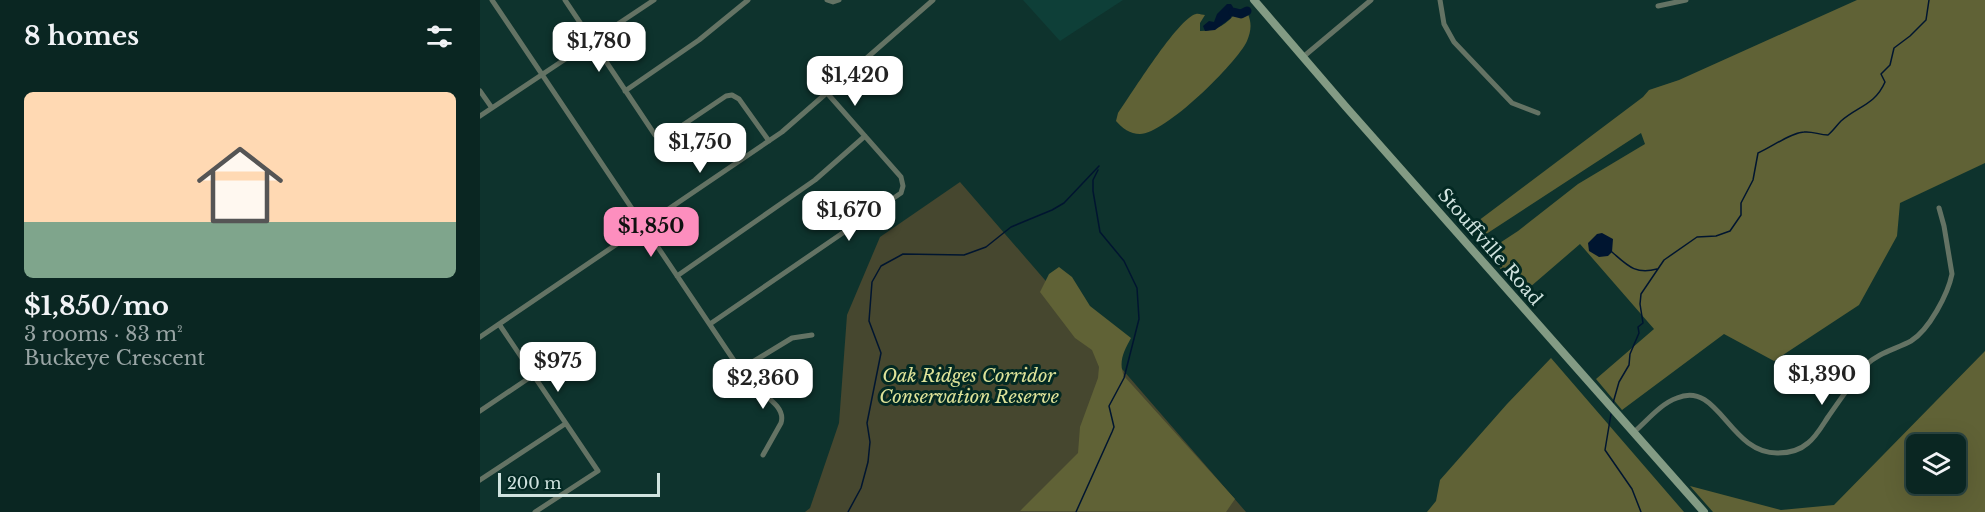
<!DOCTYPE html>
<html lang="en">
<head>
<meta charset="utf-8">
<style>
  :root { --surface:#0a2622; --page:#18322f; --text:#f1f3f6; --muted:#99a5a5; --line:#2a4340; --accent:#fd8ebe }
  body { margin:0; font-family:"Libre Baskerville",serif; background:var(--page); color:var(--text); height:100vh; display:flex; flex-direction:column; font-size:22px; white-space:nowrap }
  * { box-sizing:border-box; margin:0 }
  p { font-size:20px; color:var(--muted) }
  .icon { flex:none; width:33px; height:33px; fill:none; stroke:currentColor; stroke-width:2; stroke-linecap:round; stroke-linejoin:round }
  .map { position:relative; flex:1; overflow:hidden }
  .drawer { display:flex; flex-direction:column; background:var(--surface); width:480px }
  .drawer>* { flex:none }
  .buttons { position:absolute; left:1426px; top:434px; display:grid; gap:12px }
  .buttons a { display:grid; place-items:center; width:60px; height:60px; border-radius:9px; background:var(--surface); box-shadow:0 6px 24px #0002,0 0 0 2px var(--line); font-size:30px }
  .scale { position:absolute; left:18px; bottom:15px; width:162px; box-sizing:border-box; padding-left:6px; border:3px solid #d0e3df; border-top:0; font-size:16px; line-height:21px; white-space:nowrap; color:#d0e3df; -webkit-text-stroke:4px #032923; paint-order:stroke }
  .price { position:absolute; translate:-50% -51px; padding:0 14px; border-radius:12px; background:#fff; color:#222; font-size:20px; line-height:39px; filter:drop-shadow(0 2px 3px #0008) }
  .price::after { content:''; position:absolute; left:50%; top:36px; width:18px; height:14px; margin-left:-9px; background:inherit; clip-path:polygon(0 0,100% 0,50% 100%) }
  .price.selected { background:var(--accent); color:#111 }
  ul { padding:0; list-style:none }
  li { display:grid; align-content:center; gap:12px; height:318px; padding:0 24px }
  li span { display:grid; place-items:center; height:186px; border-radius:9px; color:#555 }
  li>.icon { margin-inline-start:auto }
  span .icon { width:108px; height:108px; fill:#fffc; stroke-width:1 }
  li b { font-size:26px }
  h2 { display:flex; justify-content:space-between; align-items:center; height:72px; padding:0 24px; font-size:26px }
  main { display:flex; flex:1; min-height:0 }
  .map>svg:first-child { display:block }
  .built { fill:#0e3f38 }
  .green { fill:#46472f }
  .forest { fill:#606236; fill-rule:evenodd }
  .water { fill:#001530 }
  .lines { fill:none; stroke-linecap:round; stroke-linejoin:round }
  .stream { stroke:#001530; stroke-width:1.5 }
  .river { stroke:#001530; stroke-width:9 }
  .minor { stroke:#647364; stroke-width:5 }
  .secondary { stroke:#839b84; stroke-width:8 }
  .labels { text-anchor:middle; stroke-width:6; stroke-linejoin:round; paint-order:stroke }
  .street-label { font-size:18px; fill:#d0e3df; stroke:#032923 }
  .park-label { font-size:18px; font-style:italic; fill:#dee399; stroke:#032923 }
</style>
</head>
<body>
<main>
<section class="drawer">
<h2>8 homes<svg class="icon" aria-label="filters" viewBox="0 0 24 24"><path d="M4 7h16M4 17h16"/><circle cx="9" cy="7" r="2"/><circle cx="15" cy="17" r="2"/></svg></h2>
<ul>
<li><span style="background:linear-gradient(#ffd9b3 70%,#7fa58c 0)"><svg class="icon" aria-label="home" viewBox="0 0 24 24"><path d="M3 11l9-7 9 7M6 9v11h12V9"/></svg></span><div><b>$1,850/mo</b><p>3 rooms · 83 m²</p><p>Buckeye Crescent</p></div></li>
</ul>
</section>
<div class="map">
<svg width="1505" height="512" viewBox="0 0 1505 512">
  <rect width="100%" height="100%" fill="#0e332d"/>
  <path class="built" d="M543,0H643L580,41Z"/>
  <path class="green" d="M480,182L766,512H325L330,508L359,423L367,315L400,237Z"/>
  <path class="forest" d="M1377,0H1505V163L1420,203L1417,236L1379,305L1294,361L1244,334L1142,410L1116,379L1174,329L1100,244L1042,294L1006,252L1038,231L1098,184L1165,144L1161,133L997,240L990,227L1163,97L1169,90L1199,80Z
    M757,11L768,14C772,24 771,31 767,41C757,63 685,134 660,134C650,134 642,128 636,121L638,113C651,95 698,18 716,14C718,13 723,15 725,15L720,23V31C736,31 748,24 757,11Z
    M579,267L592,277L610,306L651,338C644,351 638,362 644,376L755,499L746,512L540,511L598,453L600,427L618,378L619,367L612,350L595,338L560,292L569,274Z
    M1505,351V512H1233L1210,486L1301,510L1354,505ZM1437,444H1476V483H1437Z
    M1071,358L1204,512H947L956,501L960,480L1027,404Z"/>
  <path class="water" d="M747,4H751L753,7L751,18L735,30L725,31L723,26L729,21L734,22L737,14Z
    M1122,233L1133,239L1132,252L1128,256L1119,257L1109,251L1108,243L1117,234Z"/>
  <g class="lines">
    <path class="stream" d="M1132,252C1147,265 1155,275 1177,269
      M1133,403L1139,382L1149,365L1150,354L1159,333L1158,327L1163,323L1160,304L1161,294L1184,260L1217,237L1236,236L1250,231L1261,215V203L1273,180L1278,153C1292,147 1310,133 1324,132C1333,131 1339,135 1348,135C1353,131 1357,125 1361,121C1378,106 1395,105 1405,82L1401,74L1410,65L1414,48L1430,36L1446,20L1449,0
      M1131,414L1125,450L1152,489L1161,512
      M368,512L381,488L388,462L390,442L387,423L401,353L389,321L392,282L401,266L423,254L484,255L506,247L531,227L572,210L584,203L619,166
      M596,512L632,432L634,427L629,406L644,378L659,319L657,288L644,261L620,232L613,191V180L618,170"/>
    <path class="river" d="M753,12L761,14L767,11"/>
    <path class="minor" d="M12,0L267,380C277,393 307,404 301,423L283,455
      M85,0L175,135L182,137L188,135L246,96L252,95L259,99L289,141
      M347,0L353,2L359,0
      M960,0L964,24L974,42L1032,103L1058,113
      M1178,6L1206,0
      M823,57L891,0
      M0,91L12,108
      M145,91L219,40L268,0
      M0,116L174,0
      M197,276L335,180L385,136
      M19,324L118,471L55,512
      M230,324L421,193L423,186L421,177L347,93
      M0,337L302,132L453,0
      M261,369L312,338L332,335
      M0,411L52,376
      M1154,432C1167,421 1180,404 1197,398C1239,380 1249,454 1298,453C1309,453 1320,450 1328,443C1336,437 1342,426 1348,417C1360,400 1372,382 1386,365C1398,353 1416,349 1431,341C1449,330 1468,294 1472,274L1464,226L1459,208
      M0,480L85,424"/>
    <path class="secondary" d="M774,0L866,107L1224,512"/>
  </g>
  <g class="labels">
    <g class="street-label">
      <text transform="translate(1010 247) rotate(49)" y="6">Stouffville Road</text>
    </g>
    <g class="park-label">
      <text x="489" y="382">Oak Ridges Corridor<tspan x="489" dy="21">Conservation Reserve</tspan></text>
    </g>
  </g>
</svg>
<div class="buttons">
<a><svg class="icon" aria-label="layers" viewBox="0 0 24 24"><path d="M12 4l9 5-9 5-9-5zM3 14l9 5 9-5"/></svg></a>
</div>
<div class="scale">200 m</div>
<b class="price" style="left:119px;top:73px">$1,780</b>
<b class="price" style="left:375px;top:107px">$1,420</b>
<b class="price" style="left:220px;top:174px">$1,750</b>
<b class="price" style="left:369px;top:242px">$1,670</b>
<b class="price selected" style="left:171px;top:258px">$1,850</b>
<b class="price" style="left:78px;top:393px">$975</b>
<b class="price" style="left:1342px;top:406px">$1,390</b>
<b class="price" style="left:283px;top:410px">$2,360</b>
</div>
</main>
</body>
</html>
